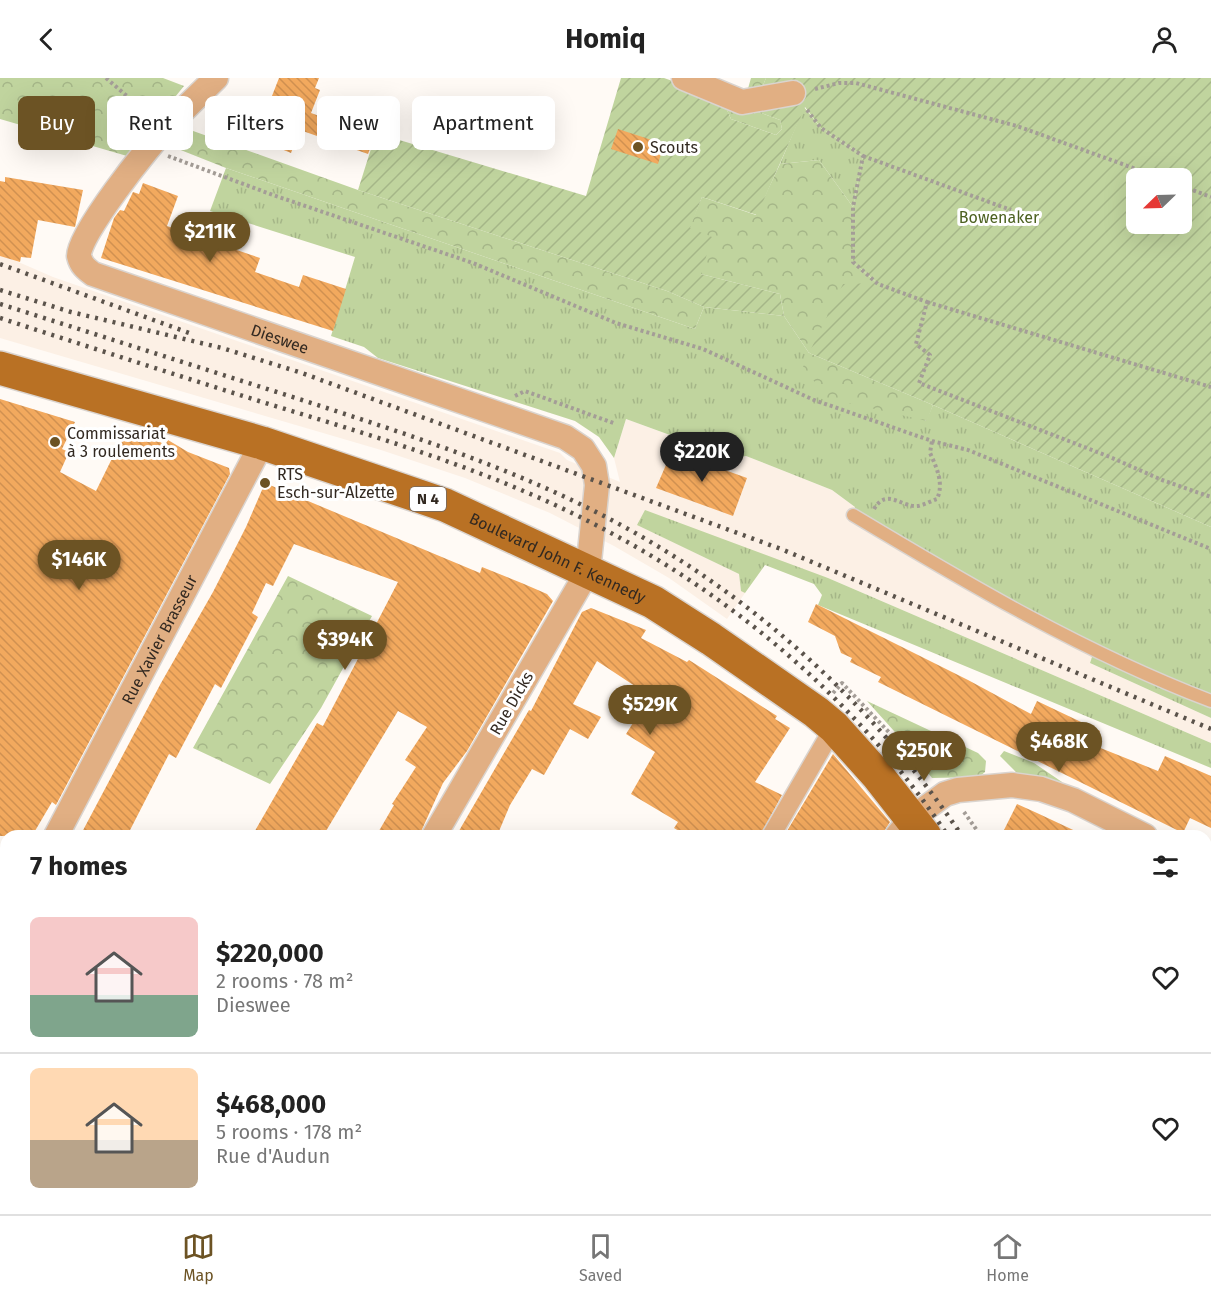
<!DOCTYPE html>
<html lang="en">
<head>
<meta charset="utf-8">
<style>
  :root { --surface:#fff; --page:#f6f6f6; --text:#222; --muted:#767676; --line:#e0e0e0; --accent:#6c5324 }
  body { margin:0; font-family:"Fira Sans",sans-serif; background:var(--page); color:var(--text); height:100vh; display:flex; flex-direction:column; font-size:22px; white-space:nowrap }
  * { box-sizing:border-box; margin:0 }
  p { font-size:20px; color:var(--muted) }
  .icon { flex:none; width:33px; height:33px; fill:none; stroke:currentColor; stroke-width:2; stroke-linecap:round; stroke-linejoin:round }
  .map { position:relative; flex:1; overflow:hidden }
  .sheet { position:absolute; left:0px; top:752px; width:1212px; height:386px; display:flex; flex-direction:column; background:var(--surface); border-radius:18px 18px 0 0; box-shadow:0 6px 24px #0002 }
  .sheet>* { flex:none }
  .top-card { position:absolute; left:18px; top:18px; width:600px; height:54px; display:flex; gap:12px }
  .needle { width:39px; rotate:247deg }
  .controls { position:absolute; left:1126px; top:90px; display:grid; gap:12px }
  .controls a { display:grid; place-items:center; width:66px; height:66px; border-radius:9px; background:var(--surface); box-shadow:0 6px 24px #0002; font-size:30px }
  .price { position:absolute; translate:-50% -51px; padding:0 14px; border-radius:21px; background:var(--accent); color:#fff; font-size:20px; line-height:39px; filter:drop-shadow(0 2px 3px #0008) }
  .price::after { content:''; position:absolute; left:50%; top:36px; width:18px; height:14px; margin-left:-9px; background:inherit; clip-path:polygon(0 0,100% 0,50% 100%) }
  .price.on { background:#222; color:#fff }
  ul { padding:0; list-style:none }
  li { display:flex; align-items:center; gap:18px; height:150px; padding:0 30px }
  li+li { border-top:2px solid var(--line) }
  li span { display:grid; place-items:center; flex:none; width:168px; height:120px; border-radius:9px; color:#555 }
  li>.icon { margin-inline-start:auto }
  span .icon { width:72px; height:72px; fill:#fffc; stroke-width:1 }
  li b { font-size:26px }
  h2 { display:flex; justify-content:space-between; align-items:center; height:72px; padding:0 30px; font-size:26px }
  .chip { padding:0 21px; border-radius:9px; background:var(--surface); box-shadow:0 6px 24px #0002; font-size:21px; line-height:54px }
  .chip.on { background:var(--accent); color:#fff }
  header { display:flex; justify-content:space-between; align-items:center; height:78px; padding:0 30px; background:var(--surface); font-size:27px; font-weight:700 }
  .tab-bar { display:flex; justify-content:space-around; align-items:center; height:84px; border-top:2px solid var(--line); background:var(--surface); font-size:16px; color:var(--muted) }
  .tab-bar a { display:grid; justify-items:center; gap:3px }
  .tab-bar .on { color:var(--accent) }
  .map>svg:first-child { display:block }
  .built { fill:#fcf0e5 }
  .grass { fill:url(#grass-tufts) }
  .forest { fill:url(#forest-crowns) }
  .garden { fill:url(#garden-furrows); fill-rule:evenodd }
  .building { fill:url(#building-back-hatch) }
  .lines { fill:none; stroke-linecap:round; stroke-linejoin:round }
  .service-casing { stroke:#dad4cf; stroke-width:15 }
  .pedestrian-casing { stroke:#dad4cf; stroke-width:21 }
  .minor-casing { stroke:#dad4cf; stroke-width:27 }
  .primary-casing { stroke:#dad4cf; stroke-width:36 }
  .path { stroke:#a49d97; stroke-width:4; stroke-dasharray:3 3; stroke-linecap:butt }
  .service { stroke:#e1af83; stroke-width:12 }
  .pedestrian { stroke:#e1af83; stroke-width:18 }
  .minor { stroke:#e1af83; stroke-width:24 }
  .primary { stroke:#b97124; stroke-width:33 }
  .rail { stroke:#5b534b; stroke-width:4.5; stroke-dasharray:3 6; stroke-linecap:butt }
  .poi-dot { fill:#6c5324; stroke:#fff; stroke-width:2 }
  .labels { text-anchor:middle; stroke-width:6; stroke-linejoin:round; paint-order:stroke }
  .shield { fill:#fff; stroke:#706964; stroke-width:1.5 }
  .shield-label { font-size:15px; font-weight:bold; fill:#322921 }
  .poi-label { font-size:16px; fill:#322921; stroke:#fff; text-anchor:start }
  .park-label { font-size:16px; fill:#4c6120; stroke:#fff }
  .street-label { font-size:16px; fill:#322921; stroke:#fff }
</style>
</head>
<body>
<header><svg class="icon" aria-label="back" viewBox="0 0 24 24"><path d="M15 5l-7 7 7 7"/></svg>Homiq<svg class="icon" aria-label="person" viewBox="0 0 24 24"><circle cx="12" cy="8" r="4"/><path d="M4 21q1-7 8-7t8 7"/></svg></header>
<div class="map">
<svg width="1211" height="1136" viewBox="0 0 1211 1136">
  <defs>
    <pattern id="grass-tufts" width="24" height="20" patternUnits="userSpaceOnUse" patternTransform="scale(1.5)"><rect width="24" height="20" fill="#c0d49e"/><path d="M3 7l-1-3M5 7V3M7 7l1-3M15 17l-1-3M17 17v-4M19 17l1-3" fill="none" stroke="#a5b688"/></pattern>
    <pattern id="forest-crowns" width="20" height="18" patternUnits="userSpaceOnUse" patternTransform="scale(1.5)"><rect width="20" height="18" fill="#c0d49e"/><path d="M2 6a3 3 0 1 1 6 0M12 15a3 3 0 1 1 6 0" fill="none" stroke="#a5b688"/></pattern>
    <pattern id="garden-furrows" width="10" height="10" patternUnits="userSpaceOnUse" patternTransform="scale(1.5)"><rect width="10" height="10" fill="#c0d49e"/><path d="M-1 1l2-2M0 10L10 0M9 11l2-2" fill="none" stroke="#a5b688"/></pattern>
    <pattern id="building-back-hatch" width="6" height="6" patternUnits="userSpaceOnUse" patternTransform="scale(1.5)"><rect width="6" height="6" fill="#f2a95e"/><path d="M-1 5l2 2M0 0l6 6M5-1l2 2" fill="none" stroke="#d09151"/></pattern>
  </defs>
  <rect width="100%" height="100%" fill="#fffaf5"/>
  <path class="built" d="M0,176L53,199L560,375L567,382L620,404L614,380L626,341L732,380L746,378L832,412L855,429L853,437L1094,573L1090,585L1211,640V665L828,500L638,447L739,496L741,512L745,515L727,541L669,500L614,468L550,435L465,400L381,372L0,260Z"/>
  <path class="grass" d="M804,29L821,50L863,78L853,129L819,82L780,86Z
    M226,90L695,251L704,229L784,238L809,275L926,343L933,327L1211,449V640L1090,585L1094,573L853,437L855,429L832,412L746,378L733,380L626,341L614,380L599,359L575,343L378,280L364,269L331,258L355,179L210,133Z
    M645,432L828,500L1211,665V690L818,527L822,517L814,506L765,487L745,515L741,513L739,496L637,447Z"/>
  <path class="forest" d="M0,0H163L184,8L127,78L0,41Z
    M751,0H766L753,32L780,42L782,51L776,57L731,41L727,32L735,25L743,28Z
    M182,49L358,112L667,213L704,229L695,251L226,90L163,65Z
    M819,82L853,129V184L878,206L809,275L933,327L927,343L827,320L803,289L809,275L784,238L780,216L701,196L689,150L702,119L756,137L780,86Z
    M288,498L372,538L321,630L270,706L193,670Z
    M867,623L978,675L986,683L985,694L979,699L932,700L903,663Z
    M1004,673L1034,685L1062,704V708L1025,703L1000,678Z"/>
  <path class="garden" d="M621,0H664L735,25L727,32L731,41L776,57L782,51L780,42L753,32L766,0H1211V449L933,327L809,275L843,206L877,205L853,184V129L863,78L821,50L805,29L757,137L702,119L690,150L712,159L701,196L780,216L784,238L704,229L667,213L358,112L376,55L586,118ZM1137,100H1182V146H1137Z"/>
  <path class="building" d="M279,0H319L315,10L320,12L311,35L375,58L368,76L300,52L291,75L254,60L240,66L249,30H252L257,18L270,23Z
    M618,51L664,66L658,86L611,71Z
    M5,99L83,112L75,149L38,142L31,180L21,179L20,184L0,178V103L5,104Z
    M143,105L178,118L167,148L260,180L255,194L299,209L303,197L346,211L333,253L101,180L114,140L120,132L124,133L133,114L139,116Z
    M0,321L75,344L62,371L69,374L60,394L96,413L125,354L146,364L150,358L165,367L168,362L188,374L229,390L230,396L56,727L52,724L32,758H0Z
    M672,373L747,400L733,438L656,410Z
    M265,405L480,495L482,489L524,506L547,516L553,523L467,673L443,705L419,758H376L394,727L392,726L416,689L405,682L427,649L398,633L323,758H252L317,645L323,648L398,504L294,466L273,508L266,505L252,535L258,539L221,610L215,606L176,680L169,676L127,758H80L161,605L213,514L246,449Z
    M816,526L968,602L1031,636L1037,623L1100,653L1093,667L1158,693L1165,678L1211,698V750L1190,740L1183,755L878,604L881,599L850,584L852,580L841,575L835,558L808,544Z
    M591,530L646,552L641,560L687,584L689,582L777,638L775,641L790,650L755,704L782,717L760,758H687L674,750L678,744L631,716L655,674L626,656L650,618L597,583L573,626L601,639L588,661L570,651L544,697L532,691L510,727L497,758H456L529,632L531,633L582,534Z
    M833,676L890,744L881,758H784Z
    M1017,726L1037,735L1086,758H1001Z"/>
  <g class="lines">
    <g class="service-casing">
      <path id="service" d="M853,437C968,506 1085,575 1211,623
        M1134,1131L1135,1136"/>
    </g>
    <g class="pedestrian-casing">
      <path id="pedestrian" d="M771,758L834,649
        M553,1136L556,1131"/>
    </g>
    <g class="minor-casing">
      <g id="minor">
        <path id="s1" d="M216,0C200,16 183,32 167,49C150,66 77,158 79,178C81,187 86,191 93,196L565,359L583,371L594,388L597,407L588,493L434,758"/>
        <path d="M684,0L742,24L793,15"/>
        <path id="s2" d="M56,758L262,365"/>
        <path d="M897,758L912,740L945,716L958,712L1012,707L1041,711L1073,722L1145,758"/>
        <path d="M1206,787L1211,790"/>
        <path d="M0,865L6,853"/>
        <path d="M398,1131L405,1136"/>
        <path d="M207,1136L210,1131"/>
        <path d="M683,1136L686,1131"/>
      </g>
    </g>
    <g class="primary-casing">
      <g id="primary">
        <path id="s3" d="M0,290L262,365L445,427L653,524L711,561L816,634L834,649L878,698L925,758"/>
        <path d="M1082,1131L1083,1136"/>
      </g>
    </g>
    <path class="path" d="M106,0L149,37
      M815,11L839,5H856L1017,48L1161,100
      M807,32L821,50L863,78L853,129V184L878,206L927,224L916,266L930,277L919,305L1110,379L1162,402L1211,419
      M168,78L273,117L473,185L616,245L703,271L814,322L932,363L968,372L1211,471
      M863,78L1011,132
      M1182,108L1211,119
      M927,224L1211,309
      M515,318L525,313L616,346
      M874,431C887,409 902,430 918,428C924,427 931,423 937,421C944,406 937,390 930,375L932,363
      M833,615L842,605L903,669L913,676L950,683L955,690
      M950,683L960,660
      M964,734L981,758"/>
    <use href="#service" class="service"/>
    <use href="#pedestrian" class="pedestrian"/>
    <use href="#minor" class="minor"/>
    <use href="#primary" class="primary"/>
    <path class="rail" d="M0,186L192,256
      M0,212L71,234L222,270L302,295L781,471L1211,651
      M0,226C101,258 201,290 302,322C416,359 532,396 637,456C766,530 879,634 962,758
      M0,240C86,268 173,296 259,323C370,357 484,390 588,443C731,515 859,624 948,758
      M1102,1131L1103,1136
      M1114,1131L1115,1136"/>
  </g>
  <g class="poi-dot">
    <circle cx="638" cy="69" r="6"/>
    <circle cx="55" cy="364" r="6"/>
    <circle cx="265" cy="405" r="6"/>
  </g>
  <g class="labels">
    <rect class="shield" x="410" y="409" width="36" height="24" rx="4.5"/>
    <g class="shield-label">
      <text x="428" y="426">N 4</text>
    </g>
    <g class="poi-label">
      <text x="650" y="75">Scouts</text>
      <text x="67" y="361">Commissariat<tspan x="67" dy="18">à 3 roulements</tspan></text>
      <text x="277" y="402">RTS<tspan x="277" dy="18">Esch-sur-Alzette</tspan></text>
    </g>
    <g class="park-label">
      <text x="999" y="145">Bowenaker</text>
    </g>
    <g class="street-label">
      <text dy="6" stroke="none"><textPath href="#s1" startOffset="448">Dieswee</textPath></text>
      <text dy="6" stroke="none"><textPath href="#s3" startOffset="590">Boulevard John F. Kennedy</textPath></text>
      <text dy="6" stroke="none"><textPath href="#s2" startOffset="222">Rue Xavier Brasseur</textPath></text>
      <text transform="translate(511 625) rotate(-60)" y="6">Rue Dicks</text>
    </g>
  </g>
</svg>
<div class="controls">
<a><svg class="needle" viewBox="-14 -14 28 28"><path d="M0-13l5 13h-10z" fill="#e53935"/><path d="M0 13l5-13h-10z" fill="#767676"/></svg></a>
</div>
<b class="price" style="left:210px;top:185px">$211K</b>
<b class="price on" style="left:702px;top:405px">$220K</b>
<b class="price" style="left:79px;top:513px">$146K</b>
<b class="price" style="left:345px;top:593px">$394K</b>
<b class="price" style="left:650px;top:658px">$529K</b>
<b class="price" style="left:1059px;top:695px">$468K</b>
<b class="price" style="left:924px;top:704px">$250K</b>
<div class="top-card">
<a class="chip on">Buy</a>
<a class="chip">Rent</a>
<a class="chip">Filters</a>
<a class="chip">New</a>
<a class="chip">Apartment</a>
</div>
<section class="sheet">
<h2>7 homes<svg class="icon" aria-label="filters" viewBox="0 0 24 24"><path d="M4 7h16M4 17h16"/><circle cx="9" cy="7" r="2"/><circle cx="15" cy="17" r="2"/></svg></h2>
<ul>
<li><span style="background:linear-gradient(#f6c9c9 65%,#7fa58c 0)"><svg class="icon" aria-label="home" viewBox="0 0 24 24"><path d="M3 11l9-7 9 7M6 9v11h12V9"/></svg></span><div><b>$220,000</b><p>2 rooms · 78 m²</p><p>Dieswee</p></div><svg class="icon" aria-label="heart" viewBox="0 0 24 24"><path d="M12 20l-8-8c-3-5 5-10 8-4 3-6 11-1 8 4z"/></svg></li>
<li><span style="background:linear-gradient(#ffd9b3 60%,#b9a48a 0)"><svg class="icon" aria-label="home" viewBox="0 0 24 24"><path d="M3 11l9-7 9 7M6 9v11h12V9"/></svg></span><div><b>$468,000</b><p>5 rooms · 178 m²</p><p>Rue d'Audun</p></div><svg class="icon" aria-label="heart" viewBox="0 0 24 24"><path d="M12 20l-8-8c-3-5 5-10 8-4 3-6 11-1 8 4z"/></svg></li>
</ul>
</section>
</div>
<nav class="tab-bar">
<a class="on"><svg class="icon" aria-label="map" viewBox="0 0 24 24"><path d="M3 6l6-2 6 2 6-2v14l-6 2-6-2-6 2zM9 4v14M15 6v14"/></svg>Map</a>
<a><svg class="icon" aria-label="saved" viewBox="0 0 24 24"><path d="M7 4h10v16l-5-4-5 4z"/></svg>Saved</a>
<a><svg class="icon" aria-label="home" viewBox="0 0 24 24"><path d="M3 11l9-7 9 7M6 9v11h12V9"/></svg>Home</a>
</nav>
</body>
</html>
